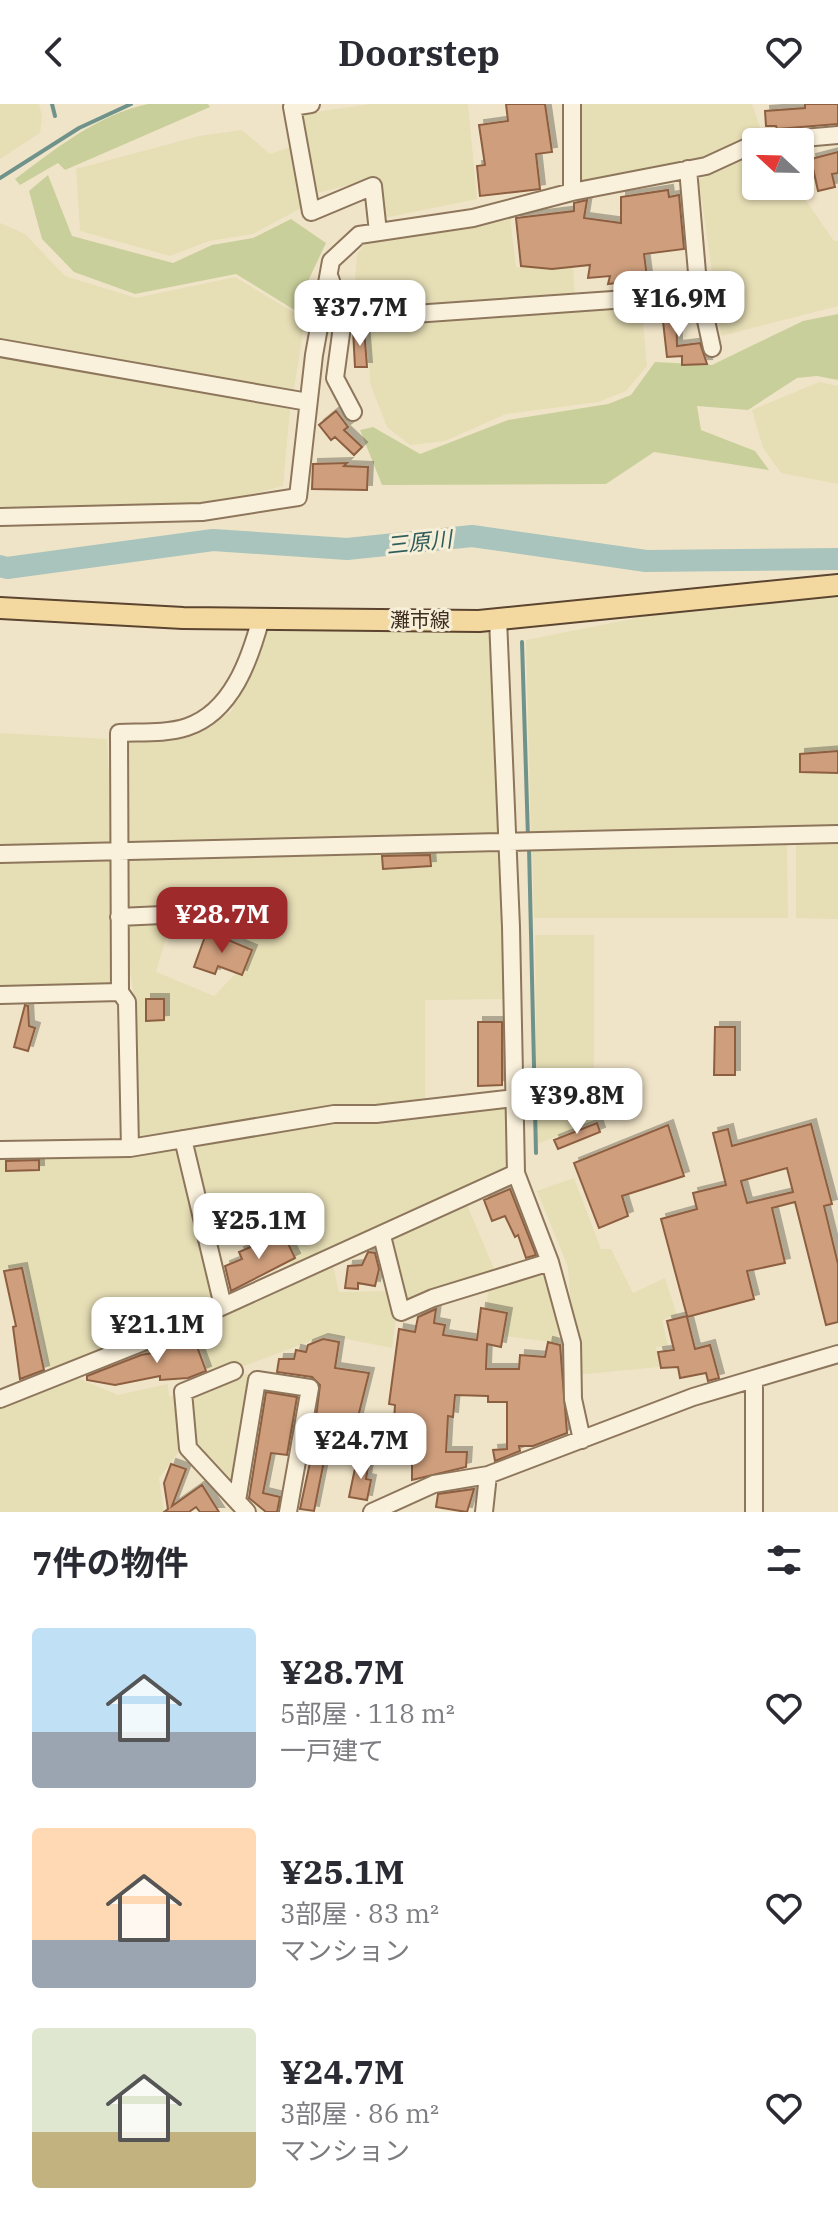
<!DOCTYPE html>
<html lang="ja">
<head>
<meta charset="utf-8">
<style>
  :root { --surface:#fff; --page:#f2f2f3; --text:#2b2b33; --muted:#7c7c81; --accent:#9e2a2b }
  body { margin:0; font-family:"IBM Plex Serif","Noto Sans JP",serif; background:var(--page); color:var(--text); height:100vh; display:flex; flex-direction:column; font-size:30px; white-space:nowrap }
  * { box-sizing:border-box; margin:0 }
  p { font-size:26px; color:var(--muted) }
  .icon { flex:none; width:44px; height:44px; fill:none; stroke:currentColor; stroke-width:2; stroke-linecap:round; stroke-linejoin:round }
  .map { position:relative; height:1408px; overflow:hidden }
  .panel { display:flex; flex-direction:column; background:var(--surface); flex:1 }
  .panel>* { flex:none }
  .needle { width:52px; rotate:292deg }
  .tools { position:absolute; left:742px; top:24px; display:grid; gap:16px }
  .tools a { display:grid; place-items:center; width:72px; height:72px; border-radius:8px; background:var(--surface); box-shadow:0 2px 6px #0004; font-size:40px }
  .price { position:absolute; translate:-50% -68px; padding:0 18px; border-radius:16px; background:#fff; color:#222; font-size:26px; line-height:52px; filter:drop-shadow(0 2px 4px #0008) }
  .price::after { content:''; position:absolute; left:50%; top:48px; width:24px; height:18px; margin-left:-12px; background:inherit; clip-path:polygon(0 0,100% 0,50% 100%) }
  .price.on { background:var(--accent); color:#fff }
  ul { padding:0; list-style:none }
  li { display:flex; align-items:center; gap:24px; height:200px; padding:0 32px }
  li span { display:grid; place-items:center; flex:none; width:224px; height:160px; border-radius:8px; color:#555 }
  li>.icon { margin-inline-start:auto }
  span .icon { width:96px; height:96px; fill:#fffc; stroke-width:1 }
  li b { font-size:34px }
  h2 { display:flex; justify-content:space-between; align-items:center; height:96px; padding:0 32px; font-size:34px }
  header { display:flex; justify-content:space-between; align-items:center; height:104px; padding:0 32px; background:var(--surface); font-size:36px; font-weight:700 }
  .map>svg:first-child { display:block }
  .farmland { fill:#e6deb5 }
  .green { fill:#c9cf9b }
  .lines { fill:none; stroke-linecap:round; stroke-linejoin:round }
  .stream { stroke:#6f938a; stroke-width:4 }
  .river { stroke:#a9c4bc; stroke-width:22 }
  .building { fill:#cf9f7d; stroke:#8d5f41; stroke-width:2; fill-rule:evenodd; filter:url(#shadow) }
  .minor-casing { stroke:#8d765c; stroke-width:20 }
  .major-casing { stroke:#5b4430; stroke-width:24 }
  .minor { stroke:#faf1dc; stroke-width:16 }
  .major { stroke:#f3d9a0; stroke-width:20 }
  .labels { text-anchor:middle; stroke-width:6; stroke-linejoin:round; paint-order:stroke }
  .street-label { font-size:20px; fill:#3d2e20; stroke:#f7eed8 }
  .water-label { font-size:22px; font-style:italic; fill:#2f5d5a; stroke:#f7eed8 }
</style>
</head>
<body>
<header><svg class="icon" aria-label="back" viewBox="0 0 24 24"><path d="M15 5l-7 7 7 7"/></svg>Doorstep<svg class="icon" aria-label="heart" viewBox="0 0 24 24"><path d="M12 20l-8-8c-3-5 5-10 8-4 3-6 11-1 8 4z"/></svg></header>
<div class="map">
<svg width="838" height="1408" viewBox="0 0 838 1408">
  <defs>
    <filter id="shadow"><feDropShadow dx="5" dy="-5" stdDeviation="0" flood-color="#0004"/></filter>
  </defs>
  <rect width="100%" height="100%" fill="#f0e4c8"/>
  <path class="farmland" d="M0,0H39L42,12L40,29L0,55Z
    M371,0H468L477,95L384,114L376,74L313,90L302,10Z
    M579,0H752L762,29L695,58L578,82Z
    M242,26L270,50L293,42L301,104L253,130L209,137L170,152L80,127L76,65L199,32Z
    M756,48V82H796L834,137H838V202L721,232L699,76Z
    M509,104L516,163H573L575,194L353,208L357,150L373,129Z
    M0,119L25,130L65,172L136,194L235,173L305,215L294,285L0,240Z
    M641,196L647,262L626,287L598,298L506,310L445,337L410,341L387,323L370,279L368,226Z
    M0,251L290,305L283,382L203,403L0,405Z
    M819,278L838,282V380L781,369L763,344L752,306Z
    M838,494V724L531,734L526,536L662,509L777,495Z
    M494,522L498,731L124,745L122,638L189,628L231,608L267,524Z
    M0,629L107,635L113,750L0,749Z
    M787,735L788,814H534L532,746Z
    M796,735H838V815L796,814Z
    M502,748L505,895L425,896V994L138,1038L134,894L123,820L171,817L156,868L214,892L245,860L244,822L124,802L126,754Z
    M113,751L118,880L0,884V754Z
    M535,831H594V1018L537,1040Z
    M508,997L511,1062L291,1162L281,1122L221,1141L207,1148L220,1202L50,1270L25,1162L0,1166V1052Z
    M574,1074L601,1145H611L633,1189L665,1174L677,1211L662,1216L668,1242L656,1243L659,1263L576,1271L568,1163L537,1087Z
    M465,1096L498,1174L404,1203L385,1132Z
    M332,1158L339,1188L391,1187L397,1206L392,1244L327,1231L212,1274L208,1271L196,1217Z
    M551,1163L559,1239L505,1232L508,1208L487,1205L488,1182Z
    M239,1269L255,1272L235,1388L191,1343L188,1292Z
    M68,1270L118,1291L168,1280L169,1293L179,1290L184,1341L159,1374L164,1408H0V1299Z"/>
  <path class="green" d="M148,0H208L210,3L65,66L58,59L20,81L15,75C57,44 97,11 148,0Z
    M48,71L72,132L173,159L212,141L253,134L291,115L326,139L309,175L304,212L236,170L135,190L74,168L42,135L29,87Z
    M838,210V276L817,272L797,274L748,306L697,302L701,326L755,347L769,366L654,348L606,380L382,381L360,326L373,323L420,350L508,316L608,300L631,291L655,258L712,261L803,217Z"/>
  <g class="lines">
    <path class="stream" d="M52,0L55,12
      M0,74L79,24L131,0
      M522,538L528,734
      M529,743L536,1049"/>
    <path class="river" d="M0,462L7,464L213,436L347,445L472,432L646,457L838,455"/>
  </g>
  <path class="building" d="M506,0H545L552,48L536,50L540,85L480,92L477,62L485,61L479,21L508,17Z
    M805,0H838V20L777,25L776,22H766L765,7L805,4Z
    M838,48V69L832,70L835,83L818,87L811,55Z
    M668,86L669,93L679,91L684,145L644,150L647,173L638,175L639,181L625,184L624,178L608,180L610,172L588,174L590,161L552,165L521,162L516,114L574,107V99L587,96L584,114L621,119V93Z
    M676,196L677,242L700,239L707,260L682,261V252L667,253L661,199Z
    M353,225H364L367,263H355Z
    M336,307L348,323L344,326L362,343L354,351L335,333L331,336L319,321Z
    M347,359L344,362L368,363L367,386L312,385L313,360Z
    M838,647V669L800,668V650Z
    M430,751L431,762L383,765L382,752Z
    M207,827L252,846L242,871L218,862L215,870L194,863Z
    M146,895H164V916L146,917Z
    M25,901L28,902L29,922L35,924L28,947L14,943Z
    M478,918H502V981L478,982Z
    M715,923H735V971H714Z
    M597,1019L600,1028L558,1045L554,1036Z
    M811,1020L832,1100L824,1102L838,1160V1218L826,1221L795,1098L772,1104L785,1159L747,1167L754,1195L687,1213L695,1245L710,1241L719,1274L708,1277L706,1269L680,1274L678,1263L661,1264L658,1248L674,1246L667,1217L687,1212L661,1115L697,1105L693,1089L726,1081L713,1029L728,1025L732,1042ZM787,1064L793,1088L747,1099L741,1077Z
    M668,1021L684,1072L622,1092L628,1112L599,1124L574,1059Z
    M39,1056V1066L6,1067V1057Z
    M510,1085L536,1151L526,1154L518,1131L515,1133L505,1112L492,1117L484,1096Z
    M283,1129L295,1154L231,1187L225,1162L242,1155L239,1148Z
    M368,1148L375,1149L379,1165L375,1182L358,1179V1185L345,1184L348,1162L362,1161Z
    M22,1164L44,1266L20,1275L13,1223L16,1222L4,1167Z
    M481,1204L507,1209L501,1243L487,1240L486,1265H519L520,1251L545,1253L548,1238L560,1241L567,1329L533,1342H519L520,1347L495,1357L493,1346L507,1345V1298H488V1292L455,1291L453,1313L448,1312L446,1348H467L466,1363L412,1376V1347L392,1346L395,1301L389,1300L399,1225L415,1228L418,1213L436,1205L434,1219L445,1221L443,1231L477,1236Z
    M192,1229L206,1267L188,1274L160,1276V1272L115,1281L87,1276V1272L141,1251L158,1248L157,1244Z
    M323,1235L339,1238L335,1264L369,1269L356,1321L336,1317L330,1358L324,1357L314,1407L300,1405L311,1354L320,1281L312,1273L277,1268L279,1255H294L296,1246L306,1248L308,1241Z
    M266,1288L297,1293L287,1351L271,1349L263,1389L280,1393L277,1408H266L249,1394Z
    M357,1355L369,1357L366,1375L371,1376L367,1396L349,1393Z
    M171,1360L186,1365L172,1402L202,1381L219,1408H200L196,1403L189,1408H164L168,1405L164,1379Z
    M474,1385L467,1408L436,1403L438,1390Z"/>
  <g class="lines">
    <g class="minor-casing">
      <path id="minor" d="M311,0L292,3L311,108L373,82L378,128
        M572,0V88
        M758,38L838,31
        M688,65L698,180L712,244
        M330,174L343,215L335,274L353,308
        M343,215L627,195L698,180
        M0,244L308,298
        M0,413L202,408L298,393L314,251L331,157L359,131L473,114L572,88L706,62L756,39
        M498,515L511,823L516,1069L550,1158L572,1239L573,1295L582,1336
        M0,750L838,730
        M119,813L184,810L251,823
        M0,891L120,888
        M183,1035L223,1202
        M130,1044L127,898L120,888L119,629C140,628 166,630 187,623C232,608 250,555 261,514
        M0,1046L130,1044L334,1010H376L514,994
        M382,1132L401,1208L433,1194L550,1158
        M234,1267L183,1288L188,1344L247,1408
        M754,1276V1408
        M0,1295L153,1234L516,1069
        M237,1397L257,1276L310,1284L288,1408
        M372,1408L434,1380L488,1371L693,1293L838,1250
        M484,1408L488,1371"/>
    </g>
    <g class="major-casing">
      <path id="major" d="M0,504L183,514L479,517L838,481"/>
    </g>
    <use href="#minor" class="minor"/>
    <use href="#major" class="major"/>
  </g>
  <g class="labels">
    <g class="street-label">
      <text x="420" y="523">灘市線</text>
    </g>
    <g class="water-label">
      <text transform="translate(419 438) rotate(-6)" y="8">三原川</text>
    </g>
  </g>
</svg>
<div class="tools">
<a><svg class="needle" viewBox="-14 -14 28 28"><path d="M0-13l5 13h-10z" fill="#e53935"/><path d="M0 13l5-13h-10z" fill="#7c7c81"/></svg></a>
</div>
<b class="price" style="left:679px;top:235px">¥16.9M</b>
<b class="price" style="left:360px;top:244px">¥37.7M</b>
<b class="price on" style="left:222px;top:851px">¥28.7M</b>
<b class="price" style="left:577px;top:1032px">¥39.8M</b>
<b class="price" style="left:259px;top:1157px">¥25.1M</b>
<b class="price" style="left:157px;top:1261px">¥21.1M</b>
<b class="price" style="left:361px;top:1377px">¥24.7M</b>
</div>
<section class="panel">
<h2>7件の物件<svg class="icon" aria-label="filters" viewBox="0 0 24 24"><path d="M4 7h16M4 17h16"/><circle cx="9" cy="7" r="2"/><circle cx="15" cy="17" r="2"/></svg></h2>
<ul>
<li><span style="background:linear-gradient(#bfe0f5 65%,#9aa5b1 0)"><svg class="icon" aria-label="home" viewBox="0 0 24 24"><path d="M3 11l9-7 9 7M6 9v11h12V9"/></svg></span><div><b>¥28.7M</b><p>5部屋 · 118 m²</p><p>一戸建て</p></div><svg class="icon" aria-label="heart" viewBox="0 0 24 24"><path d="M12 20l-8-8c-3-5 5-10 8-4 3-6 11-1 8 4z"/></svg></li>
<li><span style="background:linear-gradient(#ffd9b3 70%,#9aa5b1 0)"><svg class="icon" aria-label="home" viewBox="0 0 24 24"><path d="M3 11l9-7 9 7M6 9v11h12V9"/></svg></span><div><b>¥25.1M</b><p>3部屋 · 83 m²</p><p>マンション</p></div><svg class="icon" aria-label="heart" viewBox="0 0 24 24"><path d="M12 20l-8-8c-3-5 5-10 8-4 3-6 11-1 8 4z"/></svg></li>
<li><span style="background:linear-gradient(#dfe7d0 65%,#c2b280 0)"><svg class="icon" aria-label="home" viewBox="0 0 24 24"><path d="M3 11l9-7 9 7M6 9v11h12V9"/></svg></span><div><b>¥24.7M</b><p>3部屋 · 86 m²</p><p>マンション</p></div><svg class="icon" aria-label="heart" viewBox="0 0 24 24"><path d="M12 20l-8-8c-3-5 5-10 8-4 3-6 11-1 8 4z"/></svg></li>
</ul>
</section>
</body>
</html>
